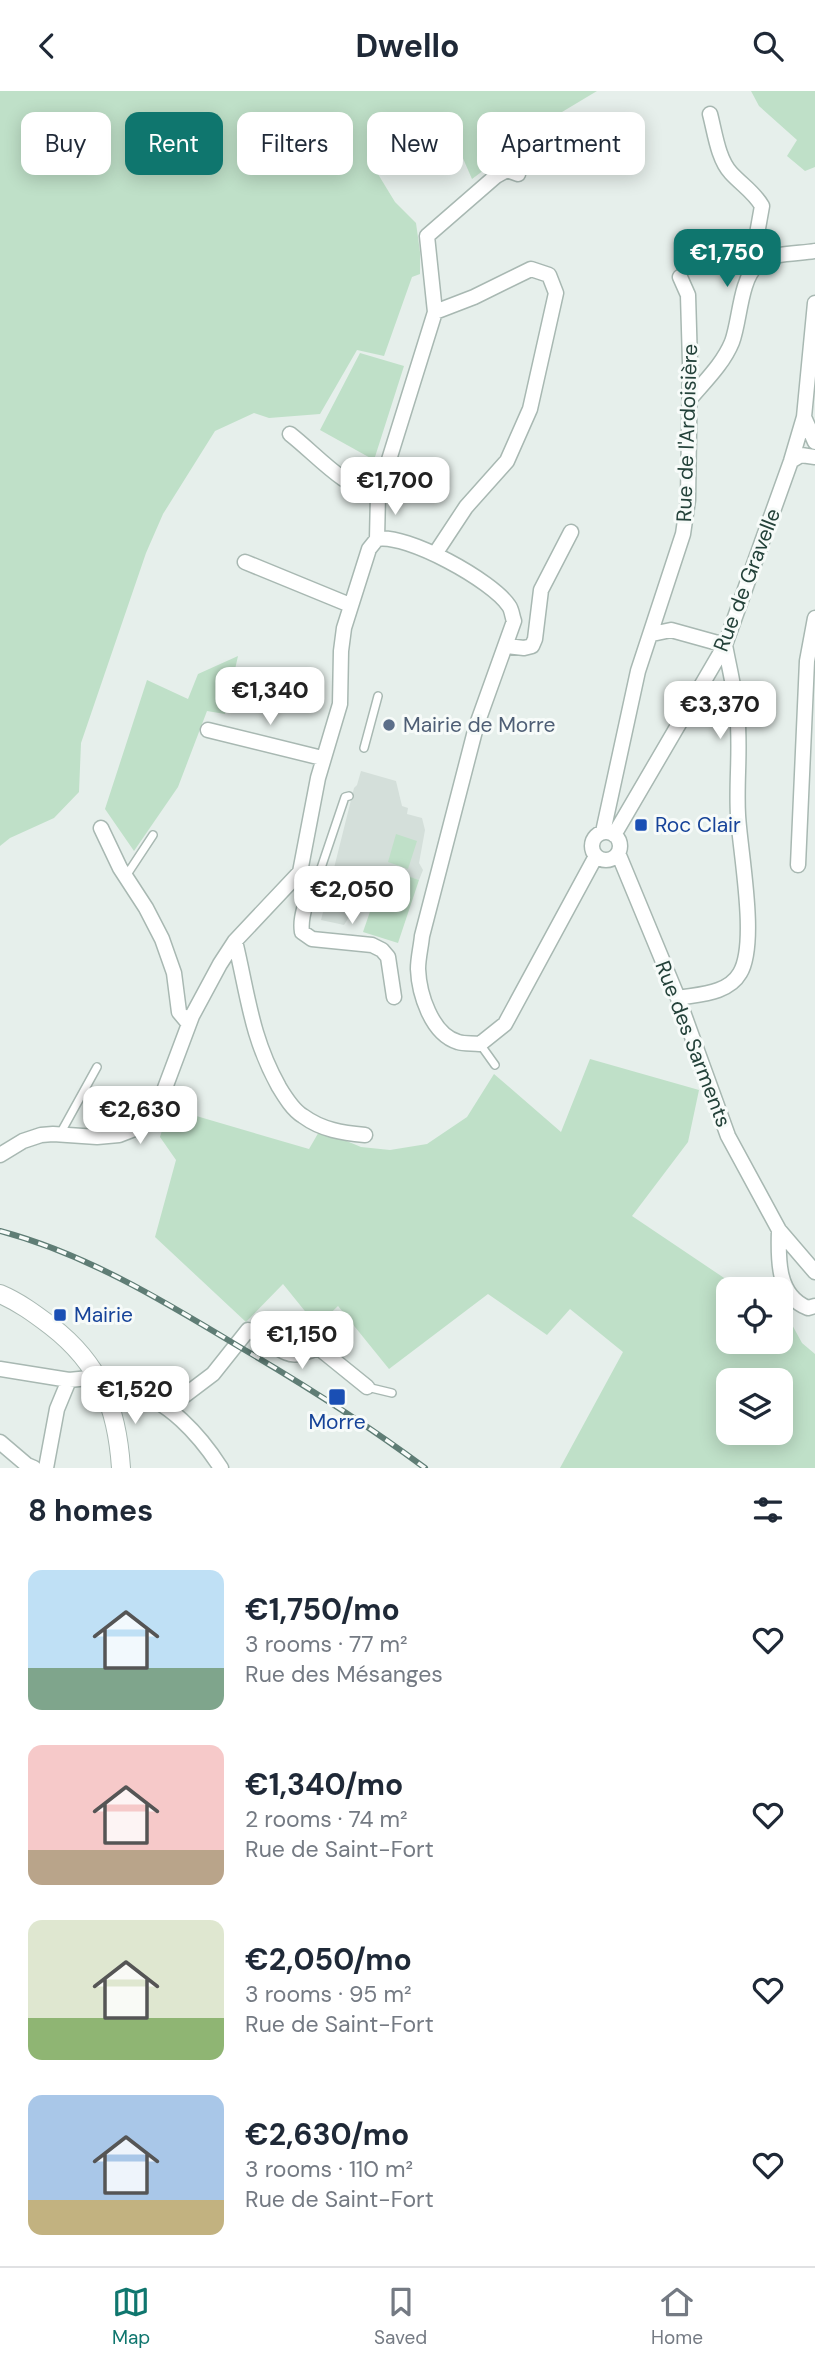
<!DOCTYPE html>
<html lang="en">
<head>
<meta charset="utf-8">
<style>
  :root { --surface:#fff; --page:#f6f6f7; --text:#1f2937; --muted:#747a83; --line:#e0e1e3; --accent:#0f766e }
  body { margin:0; font-family:"DM Sans",sans-serif; background:var(--page); color:var(--text); height:100vh; display:flex; flex-direction:column; font-size:26px; white-space:nowrap }
  * { box-sizing:border-box; margin:0 }
  p { font-size:23px; color:var(--muted) }
  .icon { flex:none; width:38px; height:38px; fill:none; stroke:currentColor; stroke-width:2; stroke-linecap:round; stroke-linejoin:round }
  .map { position:relative; height:1377px; overflow:hidden }
  .details { display:flex; flex-direction:column; background:var(--surface); flex:1 }
  .details>* { flex:none }
  .top-card { position:absolute; left:21px; top:21px; width:774px; height:63px; display:flex; gap:14px }
  .buttons { position:absolute; left:716px; top:1186px; display:grid; gap:14px }
  .buttons a { display:grid; place-items:center; width:77px; height:77px; border-radius:14px; background:var(--surface); box-shadow:0 4px 18px #0003; font-size:35px }
  .price { position:absolute; translate:-50% -60px; padding:0 16px; border-radius:14px; background:#fff; color:#222; font-size:23px; line-height:46px; filter:drop-shadow(0 2px 4px #0008) }
  .price::after { content:''; position:absolute; left:50%; top:42px; width:21px; height:16px; margin-left:-10px; background:inherit; clip-path:polygon(0 0,100% 0,50% 100%) }
  .price.on { background:var(--accent); color:#fff }
  ul { padding:0; list-style:none }
  li { display:flex; align-items:center; gap:21px; height:175px; padding:0 28px }
  li span { display:grid; place-items:center; flex:none; width:196px; height:140px; border-radius:14px; color:#555 }
  li>.icon { margin-inline-start:auto }
  span .icon { width:84px; height:84px; fill:#fffc; stroke-width:1 }
  li b { font-size:30px }
  h2 { display:flex; justify-content:space-between; align-items:center; height:84px; padding:0 28px; font-size:30px }
  .tag { padding:0 24px; border-radius:14px; background:var(--surface); box-shadow:0 4px 18px #0003; font-size:24px; line-height:63px }
  .tag.on { background:var(--accent); color:#fff }
  header { display:flex; justify-content:space-between; align-items:center; height:91px; padding:0 28px; background:var(--surface); font-size:32px; font-weight:700 }
  .tabs { display:flex; justify-content:space-around; align-items:center; height:98px; border-top:2px solid var(--line); background:var(--surface); font-size:19px; color:var(--muted) }
  .tabs a { display:grid; justify-items:center; gap:4px }
  .tabs .on { color:var(--accent) }
  .map>svg:first-child { display:block }
  .built { fill:#d4dfda }
  .green { fill:#bfe0c8; fill-rule:evenodd }
  .lines { fill:none; stroke-linecap:round; stroke-linejoin:round }
  .service-casing { stroke:#a8b8b2; stroke-width:10 }
  .minor-casing { stroke:#a8b8b2; stroke-width:17 }
  .tertiary-casing { stroke:#a8b8b2; stroke-width:20 }
  .service { stroke:#fff; stroke-width:7 }
  .minor { stroke:#fff; stroke-width:14 }
  .tertiary { stroke:#fff; stroke-width:18 }
  .rail-casing { stroke:#5f7d75; stroke-width:6 }
  .rail { stroke:#f7fbf9; stroke-width:3.5; stroke-dasharray:10; stroke-linecap:butt }
  .service-dot { fill:#5c6f8a; stroke:#f7fbf9; stroke-width:2.5 }
  .transit-dot { fill:#1a4fb4; stroke:#f7fbf9; stroke-width:2.5 }
  .labels { text-anchor:middle; stroke-width:6; stroke-linejoin:round; paint-order:stroke }
  .street-label { font-size:21px; fill:#24423a; stroke:#f7fbf9 }
  .service-label { font-size:21px; fill:#4e5e75; stroke:#f7fbf9; text-anchor:start }
  .transit-label { font-size:21px; fill:#164399; stroke:#f7fbf9; text-anchor:start }
</style>
</head>
<body>
<header><svg class="icon" aria-label="back" viewBox="0 0 24 24"><path d="M15 5l-7 7 7 7"/></svg>Dwello<svg class="icon" aria-label="search" viewBox="0 0 24 24"><circle cx="10" cy="10" r="6"/><path d="M15 15l6 6"/></svg></header>
<div class="map">
<svg width="815" height="1377" viewBox="0 0 815 1377">
  <rect width="100%" height="100%" fill="#e6efeb"/>
  <path class="built" d="M361,680L396,690L402,715L408,717L407,723L422,727L425,739L419,772L423,779L419,789L378,776L374,786L344,834L321,829L354,697L357,694Z"/>
  <path class="green" d="M0,0H597L557,24L472,88L455,49L414,72L402,53L370,70L395,111L416,132L420,161V183L412,186L384,265L357,259L320,323L269,327L254,322L215,340L163,423L146,462L81,652L79,701L54,727L10,747L0,755Z
    M751,0H815V76L805,80L787,65L797,49L759,15Z
    M360,262L404,275L374,369L320,339Z
    M238,565L225,623L207,620L178,696L134,760L105,718L147,589L188,608L198,583Z
    M396,743L417,750L408,778L388,771Z
    M385,777L419,789L398,852L363,841Z
    M590,968L699,999L688,1051L632,1125L742,1199H728V1251H780L781,1224L790,1230L802,1252L815,1263V1377H560L623,1261L570,1218L547,1244L488,1203L389,1278L338,1215L317,1235L283,1193L246,1231L155,1146L176,1069L160,1046L169,1017L309,1058L320,1039L361,1056L390,1059L427,1053L467,1026L494,983L561,1041ZM728,1290H780V1342H728Z"/>
  <g class="lines">
    <g class="service-casing">
      <path id="service" d="M364,657L378,605
        M126,785L153,744
        M310,789L315,786L321,777L345,706L349,705
        M480,953L495,974
        M60,1043L97,976
        M367,1296L392,1302"/>
    </g>
    <g class="minor-casing">
      <path id="minor" d="M710,23C715,42 718,68 731,82C742,94 754,101 762,115L750,182
        M690,308C705,290 723,273 732,251C740,230 740,189 757,174C770,161 798,163 815,160
        M804,326L815,351
        M290,343C318,365 343,396 378,404
        M791,370L801,364L815,366
        M377,448C406,442 493,490 509,515C512,519 512,525 514,530L476,636L422,845C421,856 418,867 418,878C419,902 431,943 458,951C464,953 473,952 480,953L505,933L596,765
        M435,463L466,416L507,370L530,318L556,202L549,184L531,178L474,206L435,221
        M245,471L350,514
        M652,543L671,539L725,554C729,576 735,599 737,622C741,656 736,690 738,724C740,761 758,852 740,882C728,903 699,903 678,907
        M507,555L524,557L532,555L535,548L541,499L571,441
        M208,639L322,667
        M101,737L120,777L146,817L162,848L174,882L179,921L189,933
        M603,741L638,580L683,443L688,409L690,272L688,204L680,186
        M592 755a14 14 0 1 1 28 0a14 14 0 1 1-28 0Z
        M614,744L725,554L791,370L804,326L815,212
        M618,762L678,907L728,1045L779,1139L815,1181
        M798,774L807,570L815,527
        M300,781L310,789C310,807 299,823 302,841L312,848L372,854L382,859L388,866L394,906
        M235,850C248,904 251,946 279,996C285,1006 293,1019 303,1025C322,1039 343,1042 365,1044
        M0,1064L23,1050L41,1044L53,1043L97,1046L119,1044L137,1037L153,1021L162,1005L192,925L220,873L235,850L300,781L318,687L340,613L341,560L344,537L369,458L377,448L378,404L435,221L427,145L496,85L507,79L518,83
        M779,1139C778,1168 777,1205 808,1217L815,1215
        M0,1278L69,1289L99,1286
        M106,1300C113,1300 121,1299 128,1300C167,1306 201,1346 221,1377
        M168,1317L213,1283L248,1239C263,1244 273,1257 287,1262C298,1267 308,1258 320,1258L367,1296
        M0,1351L27,1374L34,1377
        M46,1377L57,1318L69,1289"/>
    </g>
    <g class="tertiary-casing">
      <path id="tertiary" d="M0,1203C19,1211 35,1223 51,1235C100,1273 117,1316 121,1377"/>
    </g>
    <use href="#service" class="service"/>
    <use href="#minor" class="minor"/>
    <use href="#tertiary" class="tertiary"/>
    <g class="rail-casing">
      <path id="rail" d="M0,1140C86,1163 162,1209 238,1255C303,1293 365,1332 425,1377"/>
    </g>
    <use href="#rail" class="rail"/>
  </g>
  <circle class="service-dot" cx="389" cy="634" r="7"/>
  <g class="transit-dot">
    <rect x="634" y="727" width="14" height="14" rx="3.5"/>
    <rect x="53" y="1217" width="14" height="14" rx="3.5"/>
    <rect x="328" y="1297" width="18" height="18" rx="3.5"/>
  </g>
  <g class="labels">
    <g class="street-label">
      <text transform="translate(687 342) rotate(-88)" y="7">Rue de l'Ardoisière</text>
      <text transform="translate(747 489) rotate(-69)" y="7">Rue de Gravelle</text>
      <text transform="translate(693 953) rotate(69)" y="7">Rue des Sarments</text>
    </g>
    <g class="service-label">
      <text x="403" y="641">Mairie de Morre</text>
    </g>
    <g class="transit-label">
      <text x="655" y="741">Roc Clair</text>
      <text x="74" y="1231">Mairie</text>
      <text x="337" y="1338" text-anchor="middle">Morre</text>
    </g>
  </g>
</svg>
<div class="buttons">
<a><svg class="icon" aria-label="locate" viewBox="0 0 24 24"><circle cx="12" cy="12" r="6"/><path d="M12 2v4M12 18v4M2 12h4M18 12h4"/></svg></a>
<a><svg class="icon" aria-label="layers" viewBox="0 0 24 24"><path d="M12 4l9 5-9 5-9-5zM3 14l9 5 9-5"/></svg></a>
</div>
<b class="price on" style="left:727px;top:198px">€1,750</b>
<b class="price" style="left:395px;top:426px">€1,700</b>
<b class="price" style="left:270px;top:636px">€1,340</b>
<b class="price" style="left:720px;top:650px">€3,370</b>
<b class="price" style="left:352px;top:835px">€2,050</b>
<b class="price" style="left:140px;top:1055px">€2,630</b>
<b class="price" style="left:302px;top:1280px">€1,150</b>
<b class="price" style="left:135px;top:1335px">€1,520</b>
<div class="top-card">
<a class="tag">Buy</a>
<a class="tag on">Rent</a>
<a class="tag">Filters</a>
<a class="tag">New</a>
<a class="tag">Apartment</a>
</div>
</div>
<section class="details">
<h2>8 homes<svg class="icon" aria-label="filters" viewBox="0 0 24 24"><path d="M4 7h16M4 17h16"/><circle cx="9" cy="7" r="2"/><circle cx="15" cy="17" r="2"/></svg></h2>
<ul>
<li><span style="background:linear-gradient(#bfe0f5 70%,#7fa58c 0)"><svg class="icon" aria-label="home" viewBox="0 0 24 24"><path d="M3 11l9-7 9 7M6 9v11h12V9"/></svg></span><div><b>€1,750/mo</b><p>3 rooms · 77 m²</p><p>Rue des Mésanges</p></div><svg class="icon" aria-label="heart" viewBox="0 0 24 24"><path d="M12 20l-8-8c-3-5 5-10 8-4 3-6 11-1 8 4z"/></svg></li>
<li><span style="background:linear-gradient(#f6c9c9 75%,#b9a48a 0)"><svg class="icon" aria-label="home" viewBox="0 0 24 24"><path d="M3 11l9-7 9 7M6 9v11h12V9"/></svg></span><div><b>€1,340/mo</b><p>2 rooms · 74 m²</p><p>Rue de Saint-Fort</p></div><svg class="icon" aria-label="heart" viewBox="0 0 24 24"><path d="M12 20l-8-8c-3-5 5-10 8-4 3-6 11-1 8 4z"/></svg></li>
<li><span style="background:linear-gradient(#dfe7d0 70%,#8fb573 0)"><svg class="icon" aria-label="home" viewBox="0 0 24 24"><path d="M3 11l9-7 9 7M6 9v11h12V9"/></svg></span><div><b>€2,050/mo</b><p>3 rooms · 95 m²</p><p>Rue de Saint-Fort</p></div><svg class="icon" aria-label="heart" viewBox="0 0 24 24"><path d="M12 20l-8-8c-3-5 5-10 8-4 3-6 11-1 8 4z"/></svg></li>
<li><span style="background:linear-gradient(#a9c7e8 75%,#c2b280 0)"><svg class="icon" aria-label="home" viewBox="0 0 24 24"><path d="M3 11l9-7 9 7M6 9v11h12V9"/></svg></span><div><b>€2,630/mo</b><p>3 rooms · 110 m²</p><p>Rue de Saint-Fort</p></div><svg class="icon" aria-label="heart" viewBox="0 0 24 24"><path d="M12 20l-8-8c-3-5 5-10 8-4 3-6 11-1 8 4z"/></svg></li>
</ul>
</section>
<nav class="tabs">
<a class="on"><svg class="icon" aria-label="map" viewBox="0 0 24 24"><path d="M3 6l6-2 6 2 6-2v14l-6 2-6-2-6 2zM9 4v14M15 6v14"/></svg>Map</a>
<a><svg class="icon" aria-label="saved" viewBox="0 0 24 24"><path d="M7 4h10v16l-5-4-5 4z"/></svg>Saved</a>
<a><svg class="icon" aria-label="home" viewBox="0 0 24 24"><path d="M3 11l9-7 9 7M6 9v11h12V9"/></svg>Home</a>
</nav>
</body>
</html>
